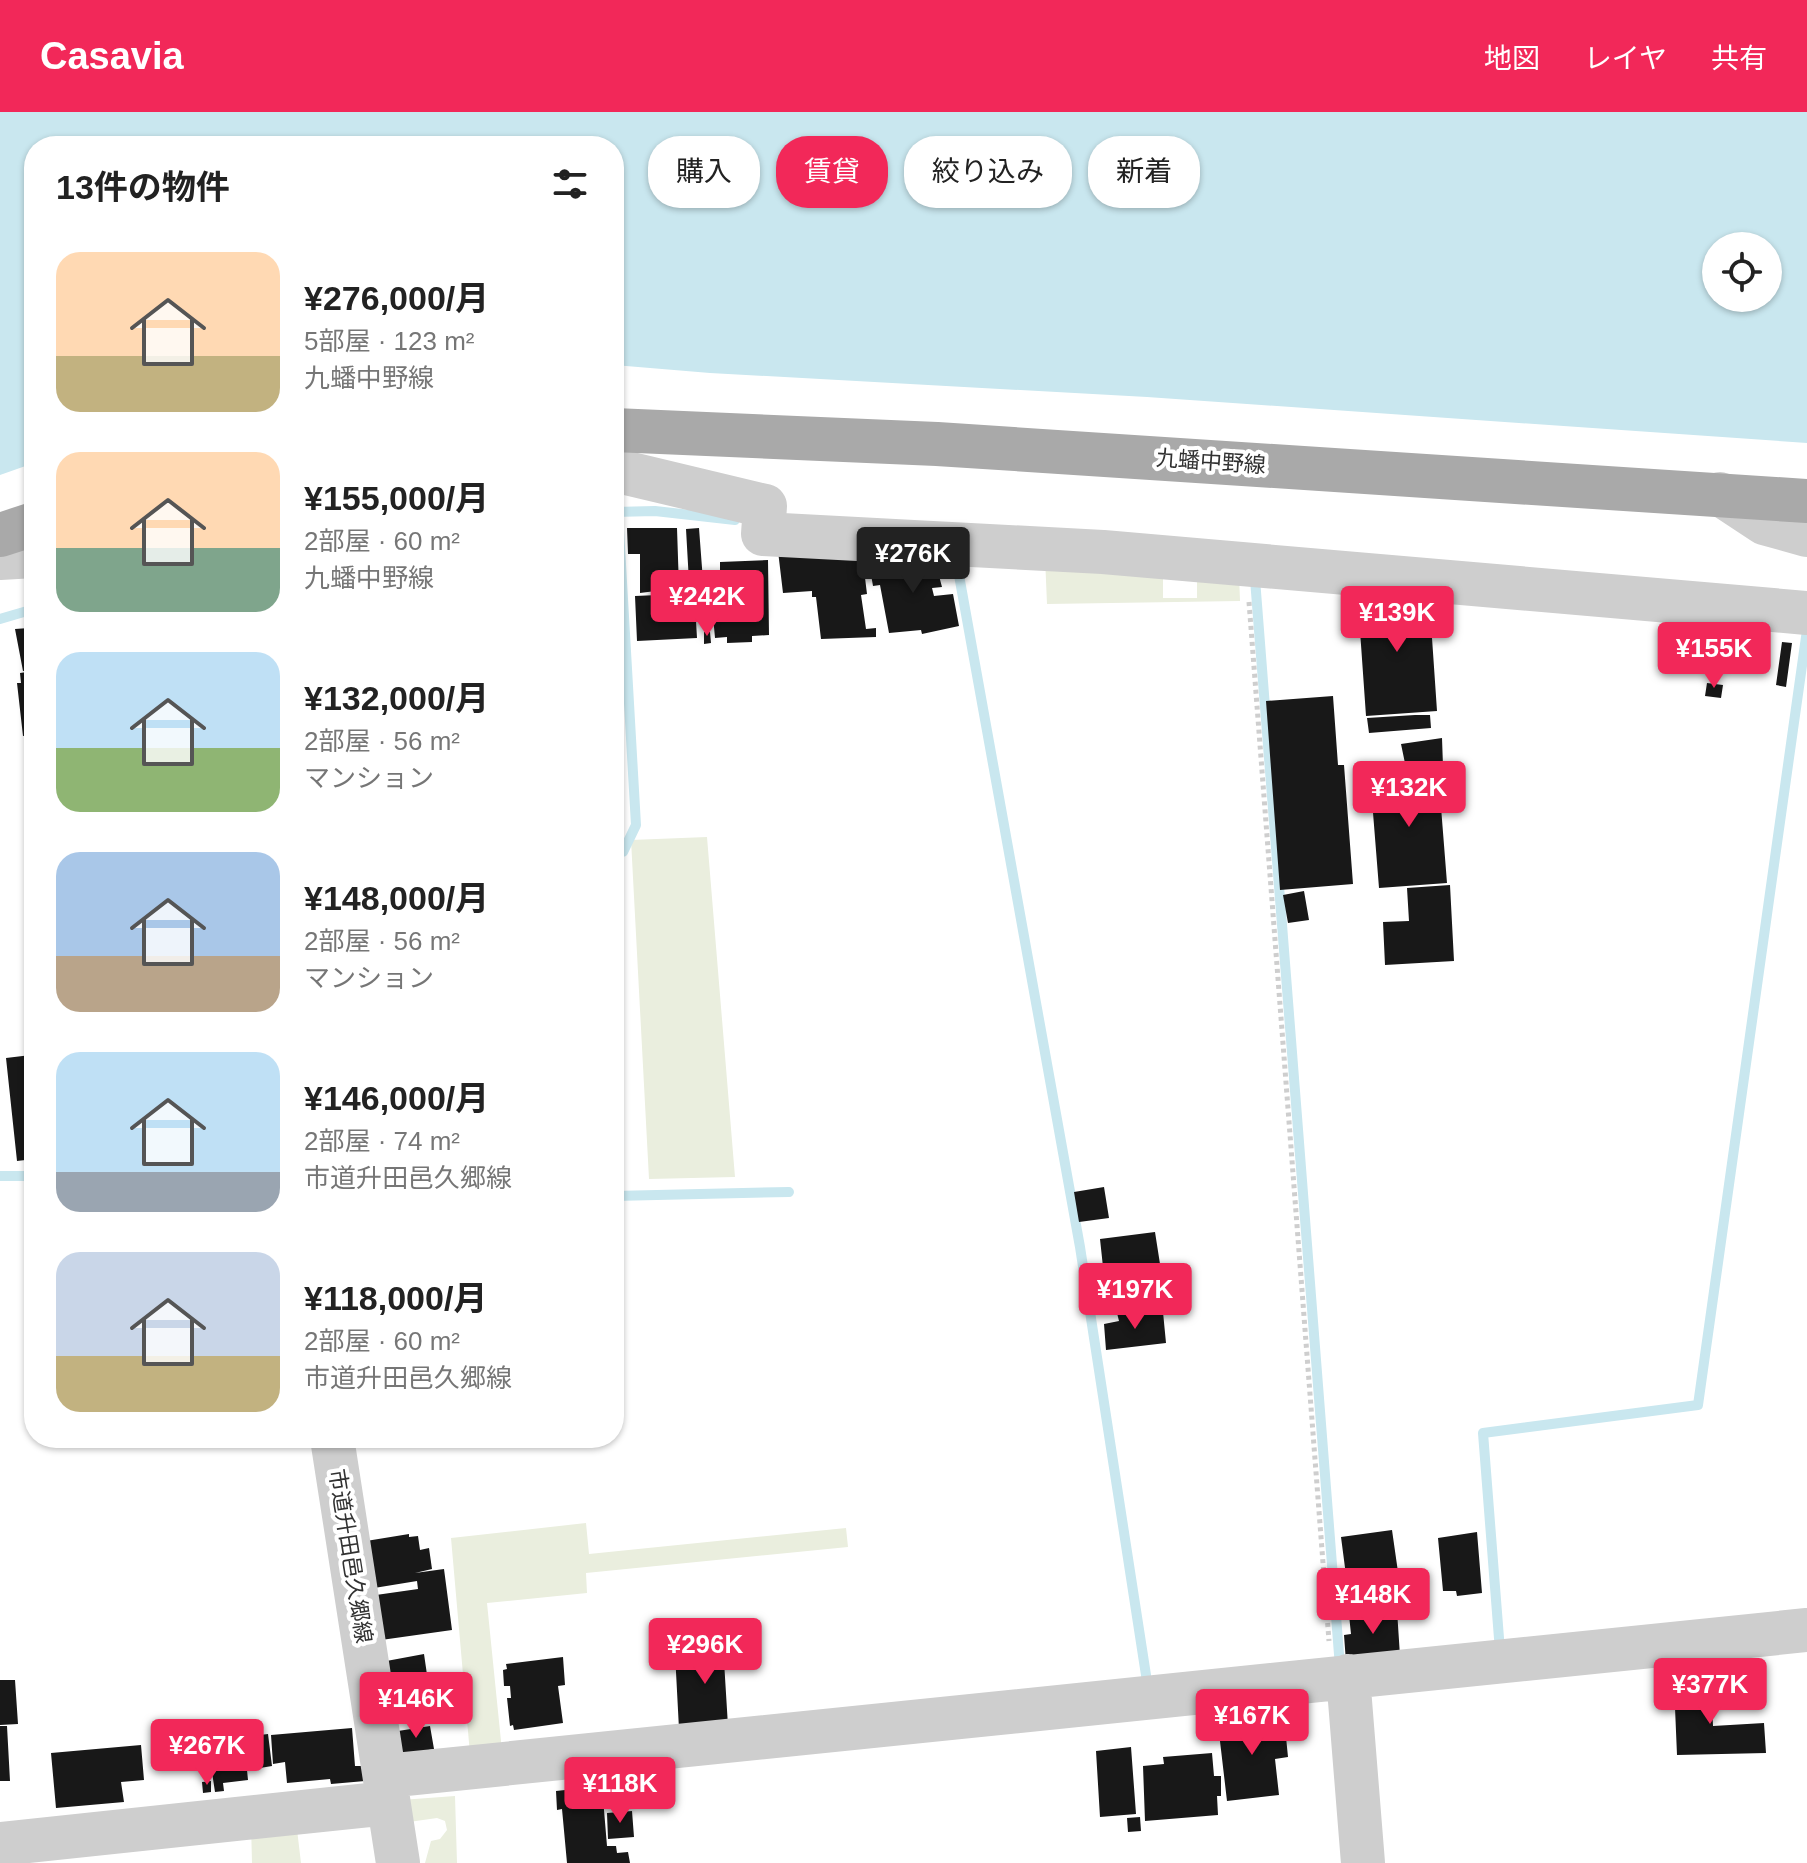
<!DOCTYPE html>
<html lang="ja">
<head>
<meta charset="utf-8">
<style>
  :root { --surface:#fff; --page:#f2f2f2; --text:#222; --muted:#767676; --accent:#f22859 }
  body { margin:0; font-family:Arial,"Noto Sans JP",sans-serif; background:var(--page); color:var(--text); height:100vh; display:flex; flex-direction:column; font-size:30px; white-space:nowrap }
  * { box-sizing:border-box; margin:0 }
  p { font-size:26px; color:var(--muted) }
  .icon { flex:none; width:44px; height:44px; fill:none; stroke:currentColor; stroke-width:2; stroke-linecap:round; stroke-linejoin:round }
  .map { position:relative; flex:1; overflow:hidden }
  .side { position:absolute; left:24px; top:24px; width:600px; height:1312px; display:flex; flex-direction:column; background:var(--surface); border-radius:32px; box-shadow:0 2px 6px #0004 }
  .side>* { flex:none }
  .hud { position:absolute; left:648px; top:24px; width:760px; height:72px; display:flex; gap:16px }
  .controls { position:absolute; left:1702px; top:120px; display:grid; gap:16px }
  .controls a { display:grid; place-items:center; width:80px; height:80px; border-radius:50%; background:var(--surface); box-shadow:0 2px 6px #0004; font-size:40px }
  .price { position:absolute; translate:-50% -68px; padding:0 18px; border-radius:8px; background:var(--accent); color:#fff; font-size:26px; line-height:52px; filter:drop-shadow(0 2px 4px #0008) }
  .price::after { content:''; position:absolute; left:50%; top:48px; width:24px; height:18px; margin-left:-12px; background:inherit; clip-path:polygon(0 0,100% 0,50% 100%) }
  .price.active { background:#222; color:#fff }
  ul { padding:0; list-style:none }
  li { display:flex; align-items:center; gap:24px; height:200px; padding:0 32px }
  li span { display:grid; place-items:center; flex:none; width:224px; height:160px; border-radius:24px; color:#555 }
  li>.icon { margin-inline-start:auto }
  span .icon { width:96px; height:96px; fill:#fffc; stroke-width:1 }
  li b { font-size:34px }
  h2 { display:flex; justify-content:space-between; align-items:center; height:96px; padding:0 32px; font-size:34px }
  .tag { padding:0 28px; border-radius:32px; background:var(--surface); box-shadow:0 2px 6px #0004; font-size:28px; line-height:72px }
  .tag.active { background:var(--accent); color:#fff }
  header { display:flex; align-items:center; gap:48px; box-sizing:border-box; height:112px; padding:0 40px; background:var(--accent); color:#fff }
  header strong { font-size:38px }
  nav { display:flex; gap:44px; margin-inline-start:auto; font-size:28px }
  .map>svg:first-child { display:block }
  .green { fill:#eaeede; fill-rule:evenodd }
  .water { fill:#c9e7ef; fill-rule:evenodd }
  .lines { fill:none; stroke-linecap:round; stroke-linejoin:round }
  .stream { stroke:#c9e7ef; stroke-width:10 }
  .building { fill:#181818 }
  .path { stroke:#cecece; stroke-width:5; stroke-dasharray:4 4; stroke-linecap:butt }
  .minor { stroke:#cecece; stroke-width:44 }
  .major { stroke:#a9a9a9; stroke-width:44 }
  .labels { text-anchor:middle; stroke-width:8; stroke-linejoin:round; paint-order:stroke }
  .street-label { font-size:22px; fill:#313131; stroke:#fff }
</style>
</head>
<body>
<header>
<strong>Casavia</strong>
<nav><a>地図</a><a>レイヤ</a><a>共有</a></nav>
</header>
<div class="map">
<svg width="1807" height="1751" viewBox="0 0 1807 1751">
  <rect width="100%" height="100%" fill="#fff"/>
  <path class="green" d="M1045,445L1239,462L1240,489L1047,492ZM1163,461L1197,463V486H1163Z
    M707,725L735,1065L649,1067L631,728Z
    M586,1411L589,1442L846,1416L848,1435L586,1461L587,1481L487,1491L502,1639L470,1642L451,1426Z
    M455,1684L457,1751H425L431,1729L440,1727L447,1718L445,1709L437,1706L402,1711L401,1688Z
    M296,1709L301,1751H252L251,1712Z"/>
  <path class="water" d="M0,0H1807V331L1147,285L710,261L614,253V34H34V351L0,363ZM1716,134H1768V186H1716Z"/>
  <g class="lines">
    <path class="stream" d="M614,400L655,399L735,408
      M955,441L1080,1135L1148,1576
      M1255,467L1340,1555
      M0,507L34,497
      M614,740H623L636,713L618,400
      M0,1064H34
      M614,1084L789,1080
      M1500,1539L1483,1321L1698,1293L1807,518"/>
  </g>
  <path class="building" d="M627,416H677L679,476L640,481V442H628Z
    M699,416L703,469L689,470L686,417Z
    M861,433L867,482L861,483L866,517L876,516V525L821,527L816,485H812V479L783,481L778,439Z
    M928,438L933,461L938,460L942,475L932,476L934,484L953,482L959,514L922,522L921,518L889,521L880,473L873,474L869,451Z
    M768,448L769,523L752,524V530L727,531V525L715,526L713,504L707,505L704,463L720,461V450Z
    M1423,480L1429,482L1437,599L1366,604L1358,490H1361V485Z
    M681,482L683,509H696L697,526L637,529L635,484Z
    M34,506V558L23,559L15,517L29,516L28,507Z
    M704,520H710L711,531L704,532Z
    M1782,530L1792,531L1786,575L1776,573Z
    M34,559V623L23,624L17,571H21L20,561Z
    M1707,571L1723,573L1721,586L1705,584Z
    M1333,584L1338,653H1344L1353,772L1280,778L1266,589Z
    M1415,603H1430L1431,616L1369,621L1367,606Z
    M1442,626L1443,654L1406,656L1401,632Z
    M1438,657L1447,771L1379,776L1370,663Z
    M1450,773L1454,849L1385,853L1383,810L1409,809L1407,776Z
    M1304,779L1309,808L1288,811L1283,783Z
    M31,943L34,956V1047L17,1049L6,946Z
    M1104,1075L1109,1106L1079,1110L1074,1080Z
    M1155,1120L1160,1152L1149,1153L1154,1193L1114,1197V1202L1093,1203L1089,1169L1108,1166L1107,1154L1103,1155L1100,1127Z
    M1133,1199L1134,1203L1163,1200L1166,1231L1106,1238L1104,1212L1119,1209L1117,1201Z
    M1392,1418L1398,1460H1405L1407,1474L1402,1475L1405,1493L1346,1501L1343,1471H1347L1341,1425Z
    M1477,1420L1482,1481L1457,1484L1456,1479H1443L1438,1426Z
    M409,1422V1425L418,1424L420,1438L429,1436L432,1457L415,1461L444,1457L452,1518L374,1529L369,1484L418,1477L417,1469L368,1477L360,1430Z
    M1397,1498L1400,1544L1346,1550L1344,1523L1351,1522L1349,1503Z
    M744,1529L745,1548L724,1549L728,1614L679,1617L675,1541L723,1538V1530Z
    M424,1542L432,1597L391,1606L381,1550Z
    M563,1545L565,1573L558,1574L563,1611L514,1618L513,1613L510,1614L507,1586H511L510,1574H504L503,1558L507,1557L506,1552Z
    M0,1568H15L18,1612L0,1613Z
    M1711,1570L1713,1614L1764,1611L1766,1641L1677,1643L1674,1572Z
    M1284,1605L1288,1645L1275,1647L1279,1683L1227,1689L1218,1612Z
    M0,1614H7L10,1669H0Z
    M430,1614L434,1637L402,1643L398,1619Z
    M352,1616L355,1654H364L365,1669L331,1672L330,1667L287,1671L285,1650L273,1652L271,1623Z
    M268,1622L272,1654L247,1658L248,1668L223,1671L224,1679L215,1680L208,1634L219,1633L218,1628Z
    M141,1633L144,1668L121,1670L124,1690L56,1696L51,1641Z
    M1131,1635L1136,1702L1100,1705L1096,1639Z
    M1212,1641L1214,1664H1221V1684H1217L1218,1703L1145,1709L1143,1654L1164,1652L1163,1645Z
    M211,1669V1680L203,1681L202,1670Z
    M602,1674L607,1734H616L617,1741L628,1740L630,1751H567L562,1697L557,1698L556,1679Z
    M632,1699L634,1725L608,1727L607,1701Z
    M1140,1705L1141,1719L1128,1720L1127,1706Z"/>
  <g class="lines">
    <path class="path" d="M1249,490L1329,1529"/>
    <path class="minor" d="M614,358L765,394L763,422L1103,440L1807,501
      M1720,382L1764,411L1807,423
      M0,446L34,444
      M332,1326L398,1751
      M1348,1564L1363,1751
      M386,1664L1807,1518
      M0,1732L388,1691"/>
    <path class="major" d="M614,318L937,332L1807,389
      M0,423L34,412"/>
  </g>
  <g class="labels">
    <g class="street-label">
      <text transform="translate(1211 349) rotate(4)" y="8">九蟠中野線</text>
      <text transform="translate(351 1444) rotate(81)" y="8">市道升田邑久郷線</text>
    </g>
  </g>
</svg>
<div class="controls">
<a><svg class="icon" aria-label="locate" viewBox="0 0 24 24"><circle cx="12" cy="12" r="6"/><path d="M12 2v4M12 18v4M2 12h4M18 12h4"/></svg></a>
</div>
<b class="price active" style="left:913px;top:483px">¥276K</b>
<b class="price" style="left:707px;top:526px">¥242K</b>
<b class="price" style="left:1397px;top:542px">¥139K</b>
<b class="price" style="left:1714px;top:578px">¥155K</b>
<b class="price" style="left:1409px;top:717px">¥132K</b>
<b class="price" style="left:1135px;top:1219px">¥197K</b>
<b class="price" style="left:1373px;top:1524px">¥148K</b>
<b class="price" style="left:705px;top:1574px">¥296K</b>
<b class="price" style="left:1710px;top:1614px">¥377K</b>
<b class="price" style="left:416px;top:1628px">¥146K</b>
<b class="price" style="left:1252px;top:1645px">¥167K</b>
<b class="price" style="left:207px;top:1675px">¥267K</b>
<b class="price" style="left:620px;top:1713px">¥118K</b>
<div class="hud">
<a class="tag">購入</a>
<a class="tag active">賃貸</a>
<a class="tag">絞り込み</a>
<a class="tag">新着</a>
</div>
<section class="side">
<h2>13件の物件<svg class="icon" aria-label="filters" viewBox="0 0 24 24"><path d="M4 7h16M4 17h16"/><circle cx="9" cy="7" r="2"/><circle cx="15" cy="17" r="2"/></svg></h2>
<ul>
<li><span style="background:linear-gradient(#ffd9b3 65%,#c2b280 0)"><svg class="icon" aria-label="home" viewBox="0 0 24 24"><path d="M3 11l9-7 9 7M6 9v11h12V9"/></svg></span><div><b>¥276,000/月</b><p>5部屋 · 123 m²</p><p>九蟠中野線</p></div></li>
<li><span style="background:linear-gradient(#ffd9b3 60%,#7fa58c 0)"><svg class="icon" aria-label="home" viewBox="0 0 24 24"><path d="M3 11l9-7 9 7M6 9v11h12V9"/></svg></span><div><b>¥155,000/月</b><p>2部屋 · 60 m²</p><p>九蟠中野線</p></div></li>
<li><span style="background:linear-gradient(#bfe0f5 60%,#8fb573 0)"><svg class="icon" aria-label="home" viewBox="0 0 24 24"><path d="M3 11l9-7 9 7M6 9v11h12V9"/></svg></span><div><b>¥132,000/月</b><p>2部屋 · 56 m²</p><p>マンション</p></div></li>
<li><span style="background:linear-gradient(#a9c7e8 65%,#b9a48a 0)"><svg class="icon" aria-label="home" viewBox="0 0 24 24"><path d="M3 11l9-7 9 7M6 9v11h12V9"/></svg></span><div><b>¥148,000/月</b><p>2部屋 · 56 m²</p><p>マンション</p></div></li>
<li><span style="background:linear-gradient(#bfe0f5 75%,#9aa5b1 0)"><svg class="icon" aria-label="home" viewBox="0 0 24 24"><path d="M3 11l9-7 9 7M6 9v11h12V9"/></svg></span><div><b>¥146,000/月</b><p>2部屋 · 74 m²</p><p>市道升田邑久郷線</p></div></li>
<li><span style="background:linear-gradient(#c9d6e8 65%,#c2b280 0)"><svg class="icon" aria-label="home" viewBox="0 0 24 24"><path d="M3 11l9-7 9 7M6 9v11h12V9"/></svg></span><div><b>¥118,000/月</b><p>2部屋 · 60 m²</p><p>市道升田邑久郷線</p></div></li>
</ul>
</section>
</div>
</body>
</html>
